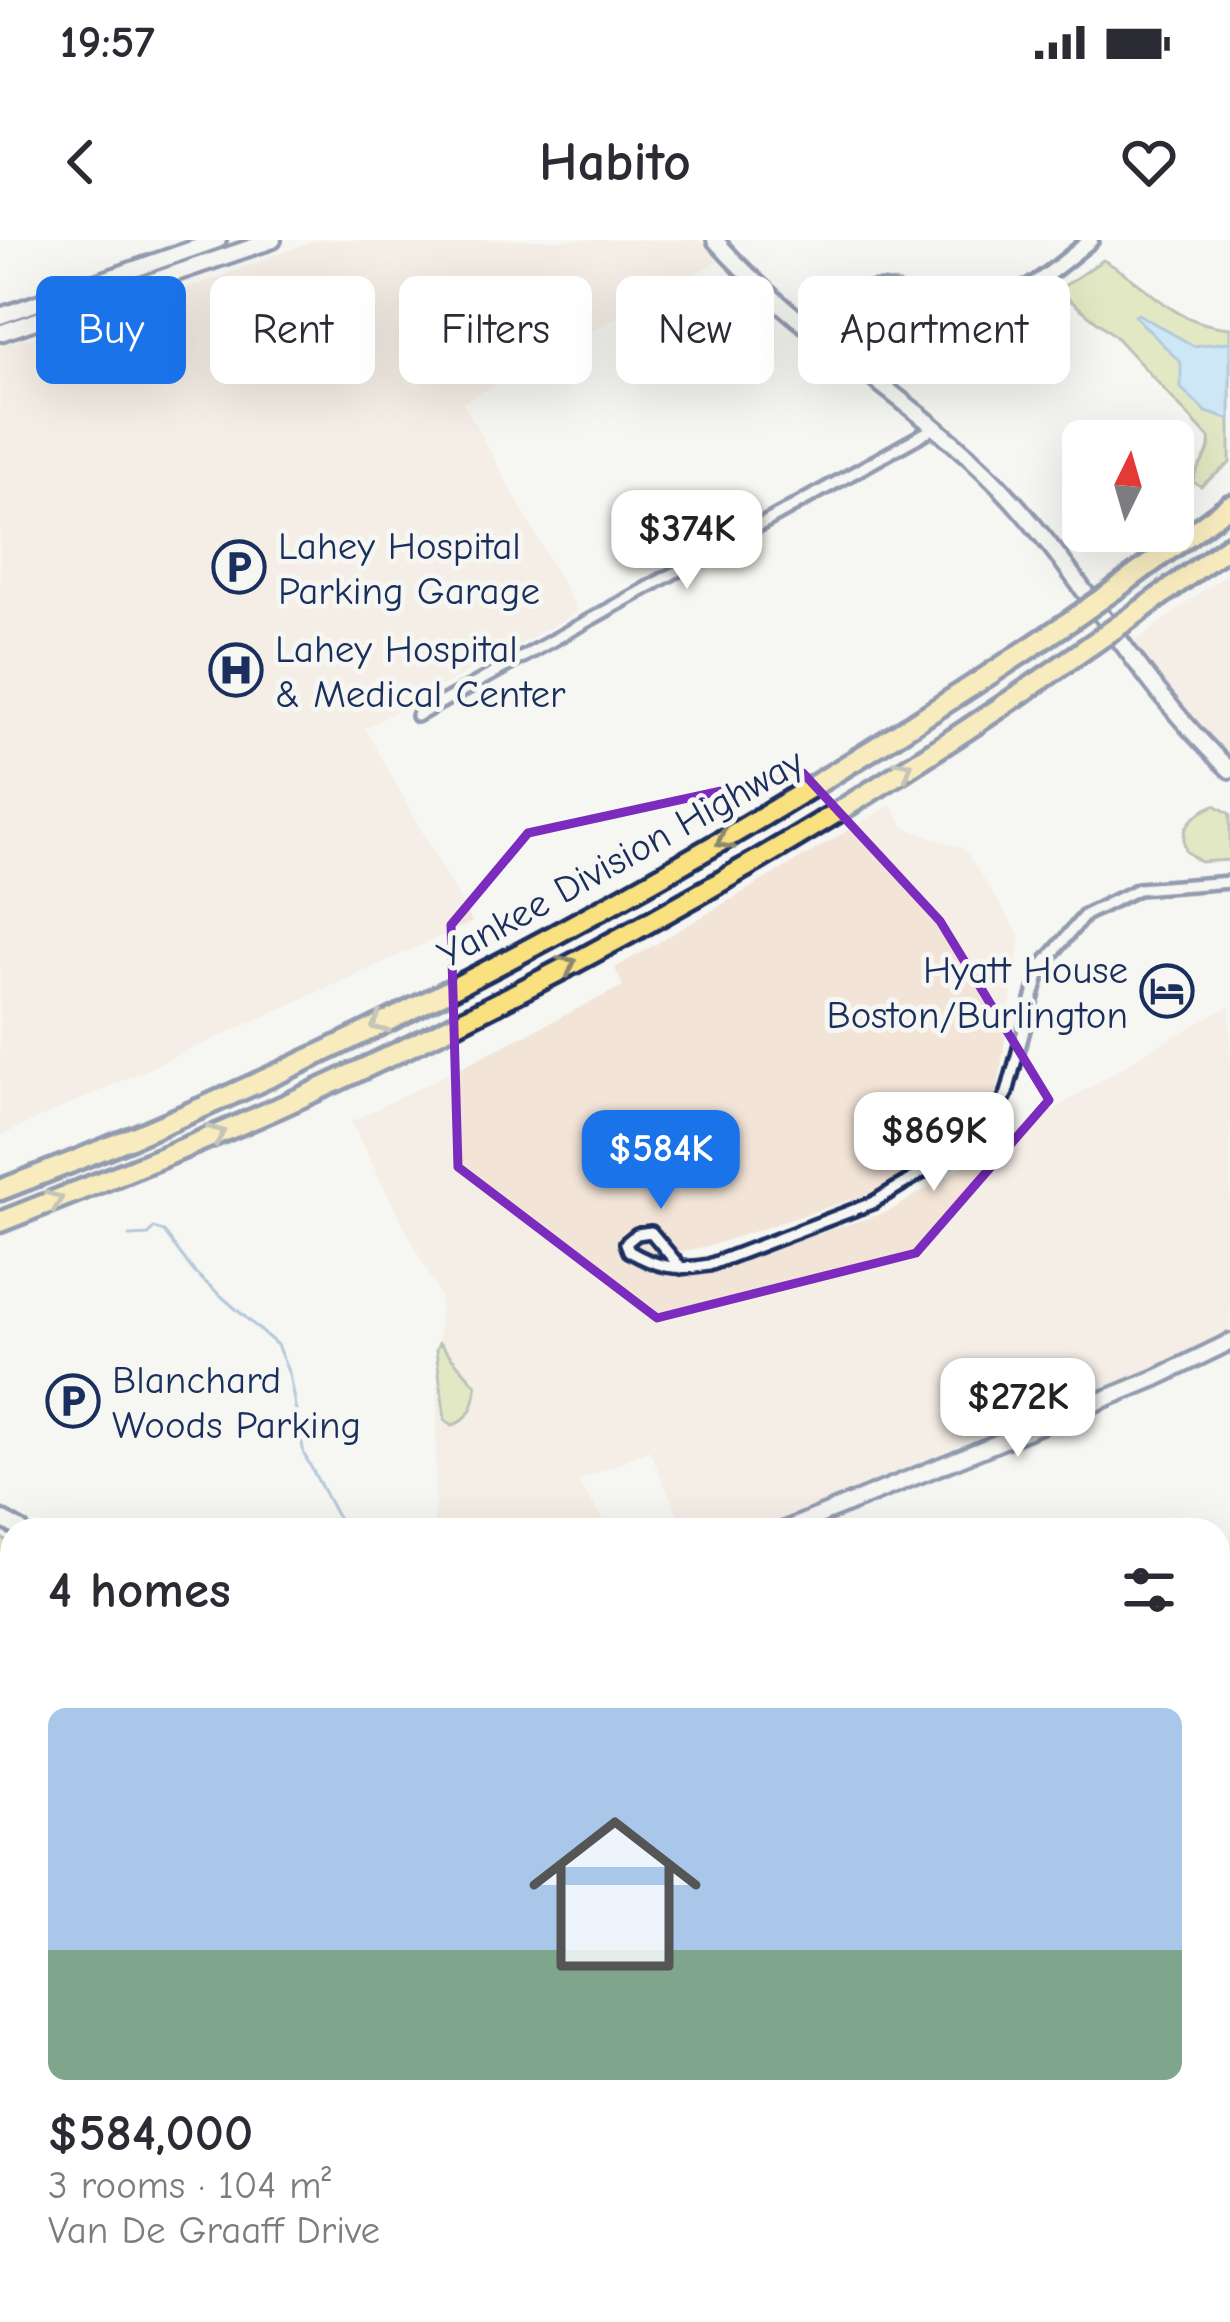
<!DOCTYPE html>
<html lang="en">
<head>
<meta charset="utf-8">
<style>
  :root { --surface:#fff; --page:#f7f7f7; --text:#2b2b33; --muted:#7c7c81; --accent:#1a73e8 }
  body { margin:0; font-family:"Comic Neue",sans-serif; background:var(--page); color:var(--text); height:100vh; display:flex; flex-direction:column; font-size:45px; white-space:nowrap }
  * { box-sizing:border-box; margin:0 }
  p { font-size:39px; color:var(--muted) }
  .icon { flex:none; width:66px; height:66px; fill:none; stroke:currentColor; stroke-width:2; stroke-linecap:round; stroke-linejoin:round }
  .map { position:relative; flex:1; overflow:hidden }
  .sheet { position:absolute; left:0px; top:1278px; width:1230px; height:804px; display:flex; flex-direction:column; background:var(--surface); border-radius:36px 36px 0 0; box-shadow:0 12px 48px #0002 }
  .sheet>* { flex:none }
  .hud { position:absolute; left:36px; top:36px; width:1158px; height:108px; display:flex; gap:24px }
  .needle { width:78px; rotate:5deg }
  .controls { position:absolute; left:1062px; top:180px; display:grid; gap:24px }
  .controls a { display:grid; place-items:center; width:132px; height:132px; border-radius:18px; background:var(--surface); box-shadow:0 12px 48px #0002; font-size:60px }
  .price { position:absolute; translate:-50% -102px; padding:0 27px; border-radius:24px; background:#fff; color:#222; font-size:39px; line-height:78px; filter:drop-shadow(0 3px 6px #0008) }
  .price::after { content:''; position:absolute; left:50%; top:72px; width:36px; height:27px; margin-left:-18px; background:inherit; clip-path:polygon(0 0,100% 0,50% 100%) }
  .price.on { background:var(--accent); color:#fff }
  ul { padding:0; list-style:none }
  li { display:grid; align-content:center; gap:24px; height:636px; padding:0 48px }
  li span { display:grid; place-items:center; height:372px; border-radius:18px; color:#555 }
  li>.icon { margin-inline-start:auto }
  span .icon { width:216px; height:216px; fill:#fffc; stroke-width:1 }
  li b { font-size:51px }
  h2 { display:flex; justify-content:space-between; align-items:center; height:144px; padding:0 48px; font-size:51px }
  .pill { padding:0 42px; border-radius:18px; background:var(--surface); box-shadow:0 12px 48px #0002; font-size:42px; line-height:108px }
  .pill.on { background:var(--accent); color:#fff }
  .status { display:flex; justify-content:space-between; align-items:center; height:84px; padding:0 60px; background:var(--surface); direction:ltr }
  .status svg { height:33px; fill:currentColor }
  header { display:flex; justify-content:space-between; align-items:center; height:156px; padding:0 48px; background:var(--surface); font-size:54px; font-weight:800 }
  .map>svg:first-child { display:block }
  .built { fill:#f2e4d7 }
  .green { fill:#c9d88b; stroke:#728474; stroke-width:3 }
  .water { fill:#9cd5fc; stroke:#6893bd; stroke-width:3 }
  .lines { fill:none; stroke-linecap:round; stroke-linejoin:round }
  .stream { stroke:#6893bd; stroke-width:3 }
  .minor-casing { stroke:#1b2f5e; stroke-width:18 }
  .tertiary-casing { stroke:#1b2f5e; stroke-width:21 }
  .secondary-casing { stroke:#1b2f5e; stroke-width:22 }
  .motorway-casing { stroke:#1b2f5e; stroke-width:27 }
  .minor { stroke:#f6f6f2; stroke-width:9 }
  .tertiary { stroke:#f6f6f2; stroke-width:12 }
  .secondary { stroke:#f6f6f2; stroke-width:14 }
  .motorway { stroke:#fae180; stroke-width:18 }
  .motorway-bridge-casing { stroke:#1b2f5e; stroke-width:27; stroke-linecap:butt }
  .motorway-bridge { stroke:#fae180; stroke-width:18 }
  .oneway { stroke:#8a886f }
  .marked { fill:none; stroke:#7b2cbf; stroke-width:9; stroke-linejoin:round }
  .labels { text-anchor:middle; stroke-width:10; stroke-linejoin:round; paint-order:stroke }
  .poi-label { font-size:39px; fill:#1b2f5e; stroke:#f6f6f2; text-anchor:start }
  .street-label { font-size:39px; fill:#1b2f5e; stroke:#f6f6f2 }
</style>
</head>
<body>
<div class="status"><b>19:57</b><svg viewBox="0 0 49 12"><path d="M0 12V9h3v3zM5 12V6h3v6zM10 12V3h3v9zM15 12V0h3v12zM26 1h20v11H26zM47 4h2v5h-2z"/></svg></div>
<header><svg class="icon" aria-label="back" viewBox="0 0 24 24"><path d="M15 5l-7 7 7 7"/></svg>Habito<svg class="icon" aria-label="heart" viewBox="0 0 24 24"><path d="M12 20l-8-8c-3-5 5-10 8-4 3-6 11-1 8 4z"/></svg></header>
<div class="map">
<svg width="1230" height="2082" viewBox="0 0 1230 2082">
  <rect width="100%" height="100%" fill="#f6f6f2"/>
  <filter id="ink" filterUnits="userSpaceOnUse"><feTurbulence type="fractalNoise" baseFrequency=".00833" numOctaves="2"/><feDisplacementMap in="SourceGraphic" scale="24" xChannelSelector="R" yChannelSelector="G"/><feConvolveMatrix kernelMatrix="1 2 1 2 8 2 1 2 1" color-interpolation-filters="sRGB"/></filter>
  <g filter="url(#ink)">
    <path class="built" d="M315,0H701L718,21L463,162L578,372L365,488L472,682L0,896V104L31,98L211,40Z
      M1230,331V515L1187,471L1135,402Z
      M891,565L905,588L964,609L1020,696L997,855L978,881L883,949L712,1005L653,1018L634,1005L623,1011L644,1027L670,1035H688L890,971L1160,804L1230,766V1091L1172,1121L1015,1181L785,1279L723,1290H685L649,1210L578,1241L610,1290H583L549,1283L506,1290H434L440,1056L351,882L623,746L615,728Z"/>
    <path class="green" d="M1103,20C1153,46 1166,82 1230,88V223L1201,246L1193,242C1195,224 1212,218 1209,198L1114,95L1062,54L1064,46Z
      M1215,565L1230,574V620L1200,622L1186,611C1178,587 1194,574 1215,565Z
      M439,1103L476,1145C476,1162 470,1180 453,1185L445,1180L436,1110Z
      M0,1297L12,1305V1804L0,1798Z
      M541,2070H830L821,2082H549Z"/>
    <path class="water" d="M1138,74L1194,106L1230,102V180L1206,172L1181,148V123L1135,76Z"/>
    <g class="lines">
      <path class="stream" d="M129,996L149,995L154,988L164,992L195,1033L277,1105L289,1134L304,1214L344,1290
        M0,1338L12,1368
        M12,1387V1427
        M458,2082L464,2070"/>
      <g class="minor-casing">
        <path id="minor" d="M417,476L934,188
          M681,1028L651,992L637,994L626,1003L629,1011C656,1027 678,1031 709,1025L872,963L975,900L992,882L1007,853L1041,727L1085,675L1138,649L1230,642
          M227,2070L228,2082
          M4,2082L15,2076L63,2070"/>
      </g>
      <g class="tertiary-casing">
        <path id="tertiary" d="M809,88C894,9 900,79 981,66C1025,58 1057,27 1091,0
          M824,101L851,68L868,54
          M0,2011H12"/>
      </g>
      <g class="secondary-casing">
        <path id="secondary" d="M715,0C798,95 912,156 999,246C1084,335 1139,446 1230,530
          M0,76L218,0
          M0,93L273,0
          M0,1278L21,1290
          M784,1290L1156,1138L1230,1102"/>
      </g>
      <g class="motorway-casing">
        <path id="motorway" d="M1117,348L1230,265
          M1137,373L1230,305
          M0,950C379,807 735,607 1070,381
          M0,982C93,945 186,909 278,868C561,741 837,584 1091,405"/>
      </g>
      <use href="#minor" class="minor"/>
      <use href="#tertiary" class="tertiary"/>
      <use href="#secondary" class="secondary"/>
      <use href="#motorway" class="motorway"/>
      <g class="motorway-bridge-casing">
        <path id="motorway-bridge" d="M1070,381L1117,348
          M1091,405L1137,373"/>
      </g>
      <use href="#motorway-bridge" class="motorway-bridge"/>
    </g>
    <defs><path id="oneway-chevron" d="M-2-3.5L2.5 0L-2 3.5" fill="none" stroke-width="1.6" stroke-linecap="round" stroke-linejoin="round" transform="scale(3)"/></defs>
    <g class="oneway">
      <use href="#oneway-chevron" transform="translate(905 528) rotate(-32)"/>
      <use href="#oneway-chevron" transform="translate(724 601) rotate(151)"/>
      <use href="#oneway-chevron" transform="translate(568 724) rotate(-28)"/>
      <use href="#oneway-chevron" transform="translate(379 784) rotate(154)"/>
      <use href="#oneway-chevron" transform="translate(217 894) rotate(-23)"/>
      <use href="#oneway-chevron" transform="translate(55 960) rotate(-22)"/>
    </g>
  </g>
  <path d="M0 0H1230V2082H0ZM803,533L940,681L1049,860L916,1013L657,1078L458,927L451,685L528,593Z" fill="#f6f6f2" fill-opacity=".55" fill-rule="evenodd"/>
  <path class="marked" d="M803,533L940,681L1049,860L916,1013L657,1078L458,927L451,685L528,593Z"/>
  <defs>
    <g id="parking-ring" transform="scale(2.7)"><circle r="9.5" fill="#f6f6f2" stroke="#1b2f5e" stroke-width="1.5"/><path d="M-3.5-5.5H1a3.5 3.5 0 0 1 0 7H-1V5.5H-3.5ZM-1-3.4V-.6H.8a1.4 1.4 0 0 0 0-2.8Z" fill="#1b2f5e"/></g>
    <g id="hospital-ring" transform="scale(2.7)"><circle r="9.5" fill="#f6f6f2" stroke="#1b2f5e" stroke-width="1.5"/><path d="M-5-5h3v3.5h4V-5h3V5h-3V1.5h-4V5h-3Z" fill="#1b2f5e"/></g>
    <g id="hotel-ring" transform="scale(2.7)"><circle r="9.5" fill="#f6f6f2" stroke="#1b2f5e" stroke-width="1.5"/><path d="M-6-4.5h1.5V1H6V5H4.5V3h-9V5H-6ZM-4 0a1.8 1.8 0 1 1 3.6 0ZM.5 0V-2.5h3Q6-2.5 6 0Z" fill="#1b2f5e"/></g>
  </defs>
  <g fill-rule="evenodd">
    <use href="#parking-ring" x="239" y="327"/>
    <use href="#hospital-ring" x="236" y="430"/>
    <use href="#hotel-ring" x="1167" y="751"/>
    <use href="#parking-ring" x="73" y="1161"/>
  </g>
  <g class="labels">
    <g class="poi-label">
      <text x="278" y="319">Lahey Hospital<tspan x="278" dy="45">Parking Garage</tspan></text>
      <text x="275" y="422">Lahey Hospital<tspan x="275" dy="45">&amp; Medical Center</tspan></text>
      <text x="1128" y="743" text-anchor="end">Hyatt House<tspan x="1128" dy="45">Boston/Burlington</tspan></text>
      <text x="112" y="1153">Blanchard<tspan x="112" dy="45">Woods Parking</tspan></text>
    </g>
    <g class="street-label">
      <text transform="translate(620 617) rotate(-29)" y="14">Yankee Division Highway</text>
    </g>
  </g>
</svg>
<div class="controls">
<a><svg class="needle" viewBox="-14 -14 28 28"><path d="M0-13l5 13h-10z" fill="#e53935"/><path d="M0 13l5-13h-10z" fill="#7c7c81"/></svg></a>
</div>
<b class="price" style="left:687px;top:352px">$374K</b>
<b class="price" style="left:934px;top:954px">$869K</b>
<b class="price on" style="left:661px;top:972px">$584K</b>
<b class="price" style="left:1018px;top:1220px">$272K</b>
<div class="hud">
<a class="pill on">Buy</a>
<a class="pill">Rent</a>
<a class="pill">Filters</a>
<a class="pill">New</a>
<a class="pill">Apartment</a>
</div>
<section class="sheet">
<h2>4 homes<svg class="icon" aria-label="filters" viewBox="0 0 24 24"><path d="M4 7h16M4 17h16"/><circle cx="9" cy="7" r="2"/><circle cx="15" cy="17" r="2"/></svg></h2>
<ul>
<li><span style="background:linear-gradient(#a9c7e8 65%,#7fa58c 0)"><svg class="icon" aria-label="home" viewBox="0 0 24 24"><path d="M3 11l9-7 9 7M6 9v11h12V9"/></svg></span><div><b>$584,000</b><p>3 rooms · 104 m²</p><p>Van De Graaff Drive</p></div></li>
</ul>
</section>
</div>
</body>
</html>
